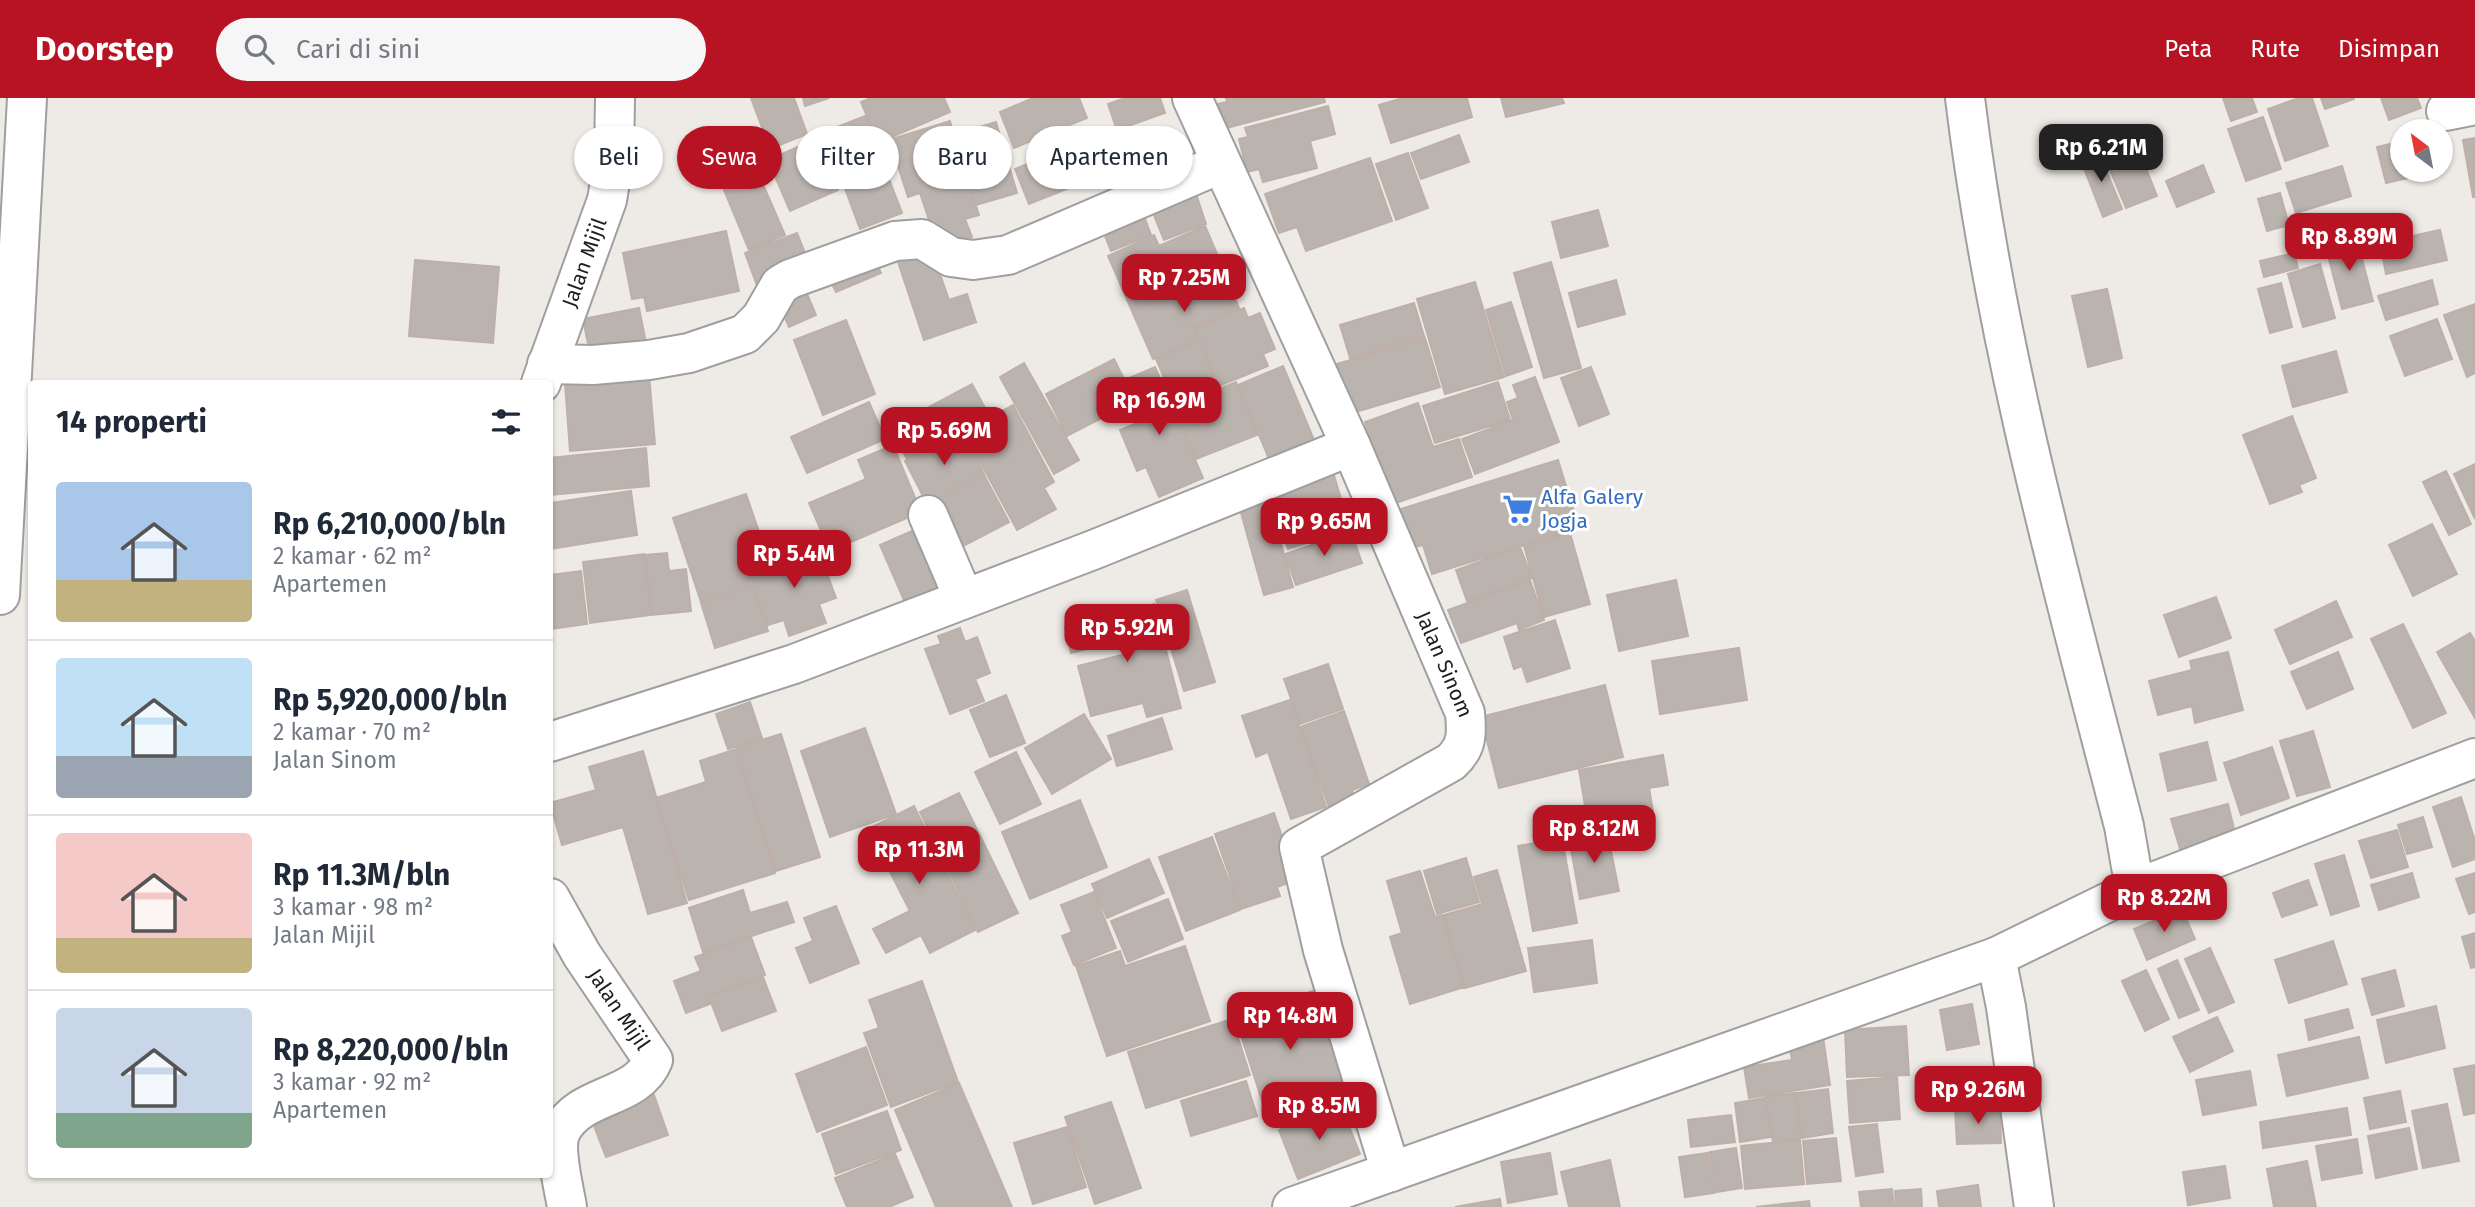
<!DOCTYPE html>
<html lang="id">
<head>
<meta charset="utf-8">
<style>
  :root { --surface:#fff; --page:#f6f6f7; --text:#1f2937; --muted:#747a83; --line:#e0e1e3; --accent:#b81323 }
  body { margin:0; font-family:"Fira Sans",sans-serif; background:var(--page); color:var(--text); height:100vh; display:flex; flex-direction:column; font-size:26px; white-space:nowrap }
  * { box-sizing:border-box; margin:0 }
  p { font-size:23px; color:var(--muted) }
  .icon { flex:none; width:38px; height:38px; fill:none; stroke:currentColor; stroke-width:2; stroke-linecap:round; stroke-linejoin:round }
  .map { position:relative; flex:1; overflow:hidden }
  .details { position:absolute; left:28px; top:282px; width:525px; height:798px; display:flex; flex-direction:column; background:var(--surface); border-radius:7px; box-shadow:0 2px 5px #0004 }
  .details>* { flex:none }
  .hud { position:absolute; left:574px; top:28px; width:665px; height:63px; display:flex; gap:14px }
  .needle { width:46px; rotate:328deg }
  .tools { position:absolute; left:2390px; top:21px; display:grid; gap:14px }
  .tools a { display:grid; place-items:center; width:63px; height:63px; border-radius:50%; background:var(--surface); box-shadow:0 2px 5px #0004; font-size:35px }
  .price { position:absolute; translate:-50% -60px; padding:0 16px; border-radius:14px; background:var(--accent); color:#fff; font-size:23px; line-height:46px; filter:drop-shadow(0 2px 4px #0008) }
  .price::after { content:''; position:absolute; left:50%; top:42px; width:21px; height:16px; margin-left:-10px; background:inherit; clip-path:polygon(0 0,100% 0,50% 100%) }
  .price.active { background:#222; color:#fff }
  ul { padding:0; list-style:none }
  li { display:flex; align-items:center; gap:21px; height:175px; padding:0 28px }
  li+li { border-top:2px solid var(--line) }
  li span { display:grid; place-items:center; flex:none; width:196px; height:140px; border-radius:7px; color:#555 }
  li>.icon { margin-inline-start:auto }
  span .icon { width:84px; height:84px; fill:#fffc; stroke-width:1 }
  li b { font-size:30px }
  h2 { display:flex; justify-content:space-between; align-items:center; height:84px; padding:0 28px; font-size:30px }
  .pill { padding:0 24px; border-radius:32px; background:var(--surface); box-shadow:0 2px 5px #0004; font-size:24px; line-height:63px }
  .pill.active { background:var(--accent); color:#fff }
  header { display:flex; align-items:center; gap:42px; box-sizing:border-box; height:98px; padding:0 35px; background:var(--accent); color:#fff }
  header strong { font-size:33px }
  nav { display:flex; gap:38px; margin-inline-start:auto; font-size:24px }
  .search { width:490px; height:63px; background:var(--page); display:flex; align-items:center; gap:18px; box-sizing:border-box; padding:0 24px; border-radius:38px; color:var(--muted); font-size:26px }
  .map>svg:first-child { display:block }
  .building { fill:#bbb3ae; stroke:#beb0a9; stroke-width:2 }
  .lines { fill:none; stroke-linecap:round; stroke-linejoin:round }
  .minor-casing { stroke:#9f9f9f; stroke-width:42 }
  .minor { stroke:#fff; stroke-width:38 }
  .labels { text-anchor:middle; stroke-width:6; stroke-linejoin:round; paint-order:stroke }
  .street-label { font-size:21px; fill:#1e1e1e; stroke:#fff }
  .shop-label { font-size:21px; fill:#366cbe; stroke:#fff; text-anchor:start }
</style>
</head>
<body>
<header>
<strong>Doorstep</strong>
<div class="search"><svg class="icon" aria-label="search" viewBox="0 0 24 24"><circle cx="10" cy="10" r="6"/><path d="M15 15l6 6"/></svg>Cari di sini</div>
<nav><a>Peta</a><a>Rute</a><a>Disimpan</a></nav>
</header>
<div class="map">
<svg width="2475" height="1109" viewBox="0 0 2475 1109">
  <rect width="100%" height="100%" fill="#eeeae5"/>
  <path class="building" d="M751,0H794L807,36L770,51Z
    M803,0H829L805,8Z
    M871,0H944L950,14L878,45L861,4Z
    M1033,0H1079L1087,20L1014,50L1000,14Z
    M1125,0H1160L1165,15L1117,32L1108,6Z
    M1226,0H1324L1325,4L1215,33L1208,8L1227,4Z
    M1403,0H1467L1472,19L1391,45L1379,7Z
    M1501,0H1562L1564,5L1506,19Z
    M2223,0H2252L2257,14L2231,23Z
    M2299,0H2312L2328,48L2285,63L2268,11Z
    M2321,0H2354V1L2325,11Z
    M2381,0H2417L2421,10L2389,22Z
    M1328,8L1335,36L1310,43L1317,70L1263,84L1259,71L1247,74L1239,41L1248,39L1245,30Z
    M865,18L902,115L860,131L824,34Z
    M2263,19L2281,71L2246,83L2228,31Z
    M950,23L956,45L896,64L889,42Z
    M996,24L1017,95L976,107L956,36Z
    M1459,37L1469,64L1421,81L1411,55Z
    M2475,40V99H2473L2463,42Z
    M816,41L838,92L790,113L768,62Z
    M2403,43V72H2429L2430,75L2386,85L2377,49Z
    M1078,45L1092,81L1029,106L1015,71Z
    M956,46L979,117L965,121L972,139L938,149L920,95L908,99L897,65Z
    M2137,48L2157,98L2126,110L2105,60Z
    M2098,52L2122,111L2103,119L2080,60Z
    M1408,55L1428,110L1396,122L1376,66Z
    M1370,60L1392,123L1306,153L1297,129L1279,135L1265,96Z
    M2203,67L2214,94L2177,109L2166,83Z
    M2342,68L2351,98L2296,115L2286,85Z
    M759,77L785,137L749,152L724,92Z
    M1193,87L1206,126L1164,142L1149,105Z
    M2280,95L2289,127L2267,133L2258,101Z
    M1140,107L1151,137L1111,153L1099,123Z
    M1598,112L1608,148L1561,160L1552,124Z
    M1205,128L1224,172L1132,213L1108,158L1154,137L1159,148Z
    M2440,132L2447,162L2386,176L2380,145Z
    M726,133L739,193L647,213L644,199L632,201L623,155Z
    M797,135L811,170L758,190L745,155Z
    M2356,138L2373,203L2342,211L2325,146Z
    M931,150L949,202L967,196L976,224L924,242L897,161Z
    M2294,155L2298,170L2264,179L2260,163Z
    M872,156L881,175L836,194L827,176Z
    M415,162L499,169L493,245L409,238Z
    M1551,164L1581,270L1544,280L1514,175Z
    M2320,166L2335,220L2303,229L2288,176Z
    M1224,173L1239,210L1193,229L1198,242L1153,261L1132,213Z
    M1616,182L1625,216L1578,229L1569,195Z
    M2432,182L2438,206L2386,222L2378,198Z
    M1475,184L1504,279L1445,296L1417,201Z
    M2281,185L2292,229L2270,235L2258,191Z
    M804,189L816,217L789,229L777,201Z
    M2107,191L2122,260L2088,269L2072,198Z
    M1511,204L1532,269L1506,278L1486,212Z
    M1414,205L1424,238L1350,260L1340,227Z
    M2475,206V275L2467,279L2444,217Z
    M639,210L647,250L591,261L583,221Z
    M1244,210L1248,220L1260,215L1275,251L1263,256L1268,268L1219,288L1195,230Z
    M2437,221L2452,261L2405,278L2390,238Z
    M846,222L875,296L823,317L794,242Z
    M1425,240L1440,289L1352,315L1337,266Z
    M1199,243L1217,286L1174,303L1156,261Z
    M2336,253L2347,294L2293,309L2282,268Z
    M1114,261L1135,303L1067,338L1046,296Z
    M648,265L655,346L570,353L564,272Z
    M1024,265L1079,362L1054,376L1000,279Z
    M1283,268L1317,349L1272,368L1238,287Z
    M1155,269L1203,380L1159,399L1146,369L1137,373L1120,332L1144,322L1127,281Z
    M1591,269L1609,316L1579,328L1561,280Z
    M1535,279L1559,344L1475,376L1462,341L1513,322L1507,304L1518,300L1513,287Z
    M1236,284L1257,337L1196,361L1175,309Z
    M1498,284L1510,322L1435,345L1423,308Z
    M972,286L989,317L907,361L890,330Z
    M869,304L885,341L807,375L791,339Z
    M1418,305L1433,349L1459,341L1472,379L1393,406L1365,324Z
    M1013,307L1054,384L1044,390L1056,411L1017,432L964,334Z
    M2292,318L2316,380L2299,387L2302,394L2270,406L2243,337Z
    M962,333L984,376L927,406L905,363Z
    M893,347L921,414L830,453L809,405L866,381L858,362Z
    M646,350L649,388L550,397V360Z
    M1558,362L1579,430L1432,476L1423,447L1411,450L1398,412Z
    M2475,366V421L2454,376Z
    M2446,373L2471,426L2449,437L2423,384Z
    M1333,374L1350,431L1288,451L1270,394Z
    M984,377L1009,424L952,454L927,406Z
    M1265,389L1293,489L1264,497L1236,397Z
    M631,393L637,437L550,451V405Z
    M746,396L769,463L746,471L751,487L701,504L673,420Z
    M2432,426L2457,476L2413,498L2389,447Z
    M923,428L954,497L910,516L880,447Z
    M1351,433L1362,465L1296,487L1285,456Z
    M1570,435L1590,506L1544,519L1524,448Z
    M817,448L836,500L819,506L826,525L789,538L784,522L768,527L748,472Z
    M1520,449L1532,480L1467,503L1456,472Z
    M667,455L669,473L686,471L691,513L652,517L645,457Z
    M644,456L651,517L590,525L583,464Z
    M581,473L587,526L550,531V477Z
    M1530,482L1544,522L1519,532L1517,525L1461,545L1448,512Z
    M1676,482L1688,538L1619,553L1607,497Z
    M753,488L768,533L715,550L701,505Z
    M1187,492L1215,584L1184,593L1156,502Z
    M2216,499L2231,540L2179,559L2164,517Z
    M2336,503L2352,539L2290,566L2275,532Z
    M1154,506L1181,610L1147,619L1143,605L1091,618L1078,568L1126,556L1122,542L1071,555L1065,530Z
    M1555,522L1570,570L1527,584L1522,568L1514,571L1504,539Z
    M2403,526L2446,615L2413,630L2371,541Z
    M960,530L965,544L977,539L990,575L975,581L984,603L950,616L925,551L941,546L938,538Z
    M2470,535L2475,543V620L2437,554Z
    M1739,550L1747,602L1660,616L1652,563Z
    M2228,554L2243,612L2195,625L2192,608L2158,617L2149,583L2192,572L2190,563Z
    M2338,554L2353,591L2307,611L2291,574Z
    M1328,566L1343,611L1300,626L1284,581Z
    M1605,587L1623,659L1499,690L1481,619Z
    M1006,597L1025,645L990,659L970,612Z
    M1290,602L1326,709L1291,721L1268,654L1256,659L1242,618Z
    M750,604L762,640L728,651L716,616Z
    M1344,613L1369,686L1352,692L1357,706L1331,715L1300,629Z
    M1084,616L1111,661L1052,696L1025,650Z
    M1162,620L1172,651L1117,668L1108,638Z
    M865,630L896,716L830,739L801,653Z
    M2313,633L2330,689L2297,698L2280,643Z
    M781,636L820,759L776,773L736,650Z
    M2207,644L2216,682L2168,693L2160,656Z
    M2272,649L2289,700L2241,717L2224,665Z
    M736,651L775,775L689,802L656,700L706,684L700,663Z
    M643,653L687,805L648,816L623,729L562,747L550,705L596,692L589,669Z
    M1016,654L1041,706L1000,726L975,674Z
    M1663,657L1668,687L1649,690L1653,713L1588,725L1579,672Z
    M959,695L1018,815L978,834L920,714Z
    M2461,699L2475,743V761L2453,769L2433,709Z
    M1080,702L1107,769L1030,801L1002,734Z
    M2228,706L2236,739L2181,754L2171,721Z
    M914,708L975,832L930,855L921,837L886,855L873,831L910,813L868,731Z
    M1274,715L1297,782L1277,789L1280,798L1241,811L1215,736Z
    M2423,719L2432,749L2407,756L2398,727Z
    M2397,732L2408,769L2371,780L2359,743Z
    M1607,733L1619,793L1580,801L1569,740Z
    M1212,739L1240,812L1186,833L1159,759Z
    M1562,740L1577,825L1533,833L1518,748Z
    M2344,757L2359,808L2331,817L2315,766Z
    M1466,760L1479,804L1437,816L1424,773Z
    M1149,761L1164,795L1107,820L1092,786Z
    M1497,772L1526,873L1465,890L1444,817L1482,806L1474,779Z
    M1420,773L1435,819L1442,817L1464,889L1410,906L1390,839L1402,835L1387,783Z
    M2412,775L2419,799L2379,812L2371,787Z
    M2475,775V814L2469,816L2456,781Z
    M2308,782L2317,807L2282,819L2273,795Z
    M743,792L750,815L787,804L794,824L703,854L689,810Z
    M1094,794L1116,850L1074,867L1062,838L1072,834L1061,807Z
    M1168,801L1183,841L1128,864L1111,823Z
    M836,808L859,865L810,885L796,850L813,843L804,820Z
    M2182,811L2195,841L2147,862L2134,831Z
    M2475,835V869L2471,870L2462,839Z
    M751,839L765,877L707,898L710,906L686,915L674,883L701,873L695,859Z
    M1592,842L1597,885L1534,894L1528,850Z
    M2333,843L2347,886L2289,905L2275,862Z
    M1185,848L1210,923L1107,958L1076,868L1120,853L1125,868Z
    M2210,850L2234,904L2209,915L2185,861Z
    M2177,862L2199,912L2179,920L2158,871Z
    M2146,872L2169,921L2145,933L2122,883Z
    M2395,872L2404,908L2372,917L2362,881Z
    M763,879L776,913L722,933L709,899Z
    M922,883L958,984L891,1009L864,935L879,930L869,902Z
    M1313,893L1345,989L1266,1015L1235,919Z
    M1972,906L1979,946L1947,952L1940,912Z
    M2436,908L2445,950L2386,965L2377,922Z
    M2348,911L2353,930L2309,942L2305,922Z
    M2217,919L2233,953L2190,974L2173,939Z
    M1232,921L1250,977L1146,1010L1128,954Z
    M1906,928L1909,977L1847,979L1845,932Z
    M1823,939L1830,987L1749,1000L1744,969L1792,962L1789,945Z
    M2359,939L2368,980L2287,998L2278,957Z
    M866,949L887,1007L817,1034L796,976Z
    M2475,967V1015L2464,1017L2454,971Z
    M2250,973L2256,1007L2203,1017L2196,982Z
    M1897,979L1900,1021L1850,1025L1847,983Z
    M1246,983L1257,1018L1191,1038L1181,1003Z
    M959,985L1012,1109H936L895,1012Z
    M1828,991L1833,1035L1802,1040L1796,995Z
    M2400,993L2406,1024L2370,1031L2364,1000Z
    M1795,995L1801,1040L1773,1044L1766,999Z
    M654,997L668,1037L606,1059L591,1020Z
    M1765,1000L1771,1039L1740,1044L1735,1005Z
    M1111,1004L1141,1090L1095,1106L1065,1019Z
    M2447,1006L2459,1063L2423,1070L2412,1013Z
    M1341,1008L1360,1056L1298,1081L1279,1032Z
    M2000,1010L2001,1045L1957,1046L1955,1012Z
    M2347,1010L2351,1037L2263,1050L2260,1024Z
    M887,1013L901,1052L836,1076L822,1036Z
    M1731,1017L1735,1044L1691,1049L1688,1022Z
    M1877,1026L1883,1074L1856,1078L1849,1029Z
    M1067,1029L1086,1089L1033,1106L1014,1045Z
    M2409,1030L2417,1071L2376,1080L2368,1038Z
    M1836,1040L1841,1083L1807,1086L1803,1043Z
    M2357,1041L2362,1075L2322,1082L2316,1048Z
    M1800,1042L1804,1086L1745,1091L1741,1048Z
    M1736,1050L1742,1090L1716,1094L1710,1054Z
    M1550,1055L1557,1096L1508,1105L1501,1064Z
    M1708,1055L1714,1095L1685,1099L1679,1059Z
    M895,1056L913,1099L889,1109H847L835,1080Z
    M1610,1062L1620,1109H1569L1561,1074Z
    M2307,1063L2316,1109H2274L2267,1071Z
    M2225,1068L2230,1100L2188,1107L2183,1074Z
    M1978,1087L1981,1109H1939L1937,1093Z
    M1892,1091L1894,1109H1861L1859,1094Z
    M1921,1091L1922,1109H1896L1895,1093Z
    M1500,1101L1501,1109H1455Z
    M1809,1103L1810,1109H1756Z"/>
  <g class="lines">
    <g class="minor-casing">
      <g id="minor">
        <path id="s1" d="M1192,0L1351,348L1465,615C1467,637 1467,649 1451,664L1299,749L1323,852L1391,1074"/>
        <path d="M1965,0C1995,247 2062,488 2124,728L2135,791"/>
        <path d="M2446,13L2475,7"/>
        <path d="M547,266L593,267L649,262L689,255L745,236L761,220L780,187L790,181L895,143L922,141L951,159L973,162L1008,157L1220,66"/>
        <path id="s2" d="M541,285L607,102L614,60L615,0"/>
        <path d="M928,417L964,501"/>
        <path d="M0,497L27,0"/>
        <path d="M550,644L794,566L1093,452L1351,348"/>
        <path id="s3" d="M550,800L582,857L653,962C637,1002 581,994 561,1033C553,1050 564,1090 567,1109"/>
        <path d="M1996,859L2006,909L2034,1109"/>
        <path d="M1292,1109L1996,859L2135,791L2475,660"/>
      </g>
    </g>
    <use href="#minor" class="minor"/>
  </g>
  <defs>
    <g id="supermarket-bare" transform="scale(2.415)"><path d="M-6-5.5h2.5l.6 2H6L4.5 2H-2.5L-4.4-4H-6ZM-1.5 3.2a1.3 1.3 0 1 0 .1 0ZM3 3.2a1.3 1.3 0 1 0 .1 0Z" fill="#3f7fe0" stroke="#fff" stroke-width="2.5" paint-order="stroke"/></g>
  </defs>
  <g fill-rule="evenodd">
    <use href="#supermarket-bare" x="1518" y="411"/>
  </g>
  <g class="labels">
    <g class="street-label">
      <text dy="7" stroke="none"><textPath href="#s2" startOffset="128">Jalan Mijil</textPath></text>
      <text dy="7" stroke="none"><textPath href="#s1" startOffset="620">Jalan Sinom</textPath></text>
      <text dy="7" stroke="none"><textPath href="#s3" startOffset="131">Jalan Mijil</textPath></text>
    </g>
    <g class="shop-label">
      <text x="1541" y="406">Alfa Galery<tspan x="1541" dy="24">Jogja</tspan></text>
    </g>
  </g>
</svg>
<div class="tools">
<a><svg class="needle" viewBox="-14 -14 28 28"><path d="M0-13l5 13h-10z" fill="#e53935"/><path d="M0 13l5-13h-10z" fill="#747a83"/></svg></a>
</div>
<b class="price active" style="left:2101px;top:86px">Rp 6.21M</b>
<b class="price" style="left:2349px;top:175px">Rp 8.89M</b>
<b class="price" style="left:1184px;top:216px">Rp 7.25M</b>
<b class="price" style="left:1159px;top:339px">Rp 16.9M</b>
<b class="price" style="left:944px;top:369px">Rp 5.69M</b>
<b class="price" style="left:1324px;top:460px">Rp 9.65M</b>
<b class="price" style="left:794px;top:492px">Rp 5.4M</b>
<b class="price" style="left:1127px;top:566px">Rp 5.92M</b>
<b class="price" style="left:1594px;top:767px">Rp 8.12M</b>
<b class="price" style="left:919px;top:788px">Rp 11.3M</b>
<b class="price" style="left:2164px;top:836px">Rp 8.22M</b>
<b class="price" style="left:1290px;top:954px">Rp 14.8M</b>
<b class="price" style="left:1978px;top:1028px">Rp 9.26M</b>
<b class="price" style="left:1319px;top:1044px">Rp 8.5M</b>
<div class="hud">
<a class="pill">Beli</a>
<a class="pill active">Sewa</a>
<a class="pill">Filter</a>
<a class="pill">Baru</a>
<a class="pill">Apartemen</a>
</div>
<section class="details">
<h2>14 properti<svg class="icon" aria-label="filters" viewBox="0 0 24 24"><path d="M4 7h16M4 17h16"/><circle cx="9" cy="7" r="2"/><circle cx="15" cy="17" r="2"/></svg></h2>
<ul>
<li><span style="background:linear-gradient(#a9c7e8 70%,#c2b280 0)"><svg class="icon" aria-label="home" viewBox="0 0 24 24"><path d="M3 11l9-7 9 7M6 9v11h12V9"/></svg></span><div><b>Rp 6,210,000/bln</b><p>2 kamar · 62 m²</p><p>Apartemen</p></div></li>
<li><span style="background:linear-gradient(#bfe0f5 70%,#9aa5b1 0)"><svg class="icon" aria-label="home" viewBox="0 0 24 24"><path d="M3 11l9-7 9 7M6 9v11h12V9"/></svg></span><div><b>Rp 5,920,000/bln</b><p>2 kamar · 70 m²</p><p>Jalan Sinom</p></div></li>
<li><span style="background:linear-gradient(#f6c9c9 75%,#c2b280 0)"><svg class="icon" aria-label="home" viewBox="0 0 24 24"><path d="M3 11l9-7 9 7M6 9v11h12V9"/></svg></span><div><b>Rp 11.3M/bln</b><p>3 kamar · 98 m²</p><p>Jalan Mijil</p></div></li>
<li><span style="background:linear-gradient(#c9d6e8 75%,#7fa58c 0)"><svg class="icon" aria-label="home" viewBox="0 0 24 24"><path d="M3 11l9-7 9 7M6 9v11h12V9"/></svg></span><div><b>Rp 8,220,000/bln</b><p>3 kamar · 92 m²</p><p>Apartemen</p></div></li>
</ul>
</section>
</div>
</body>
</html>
